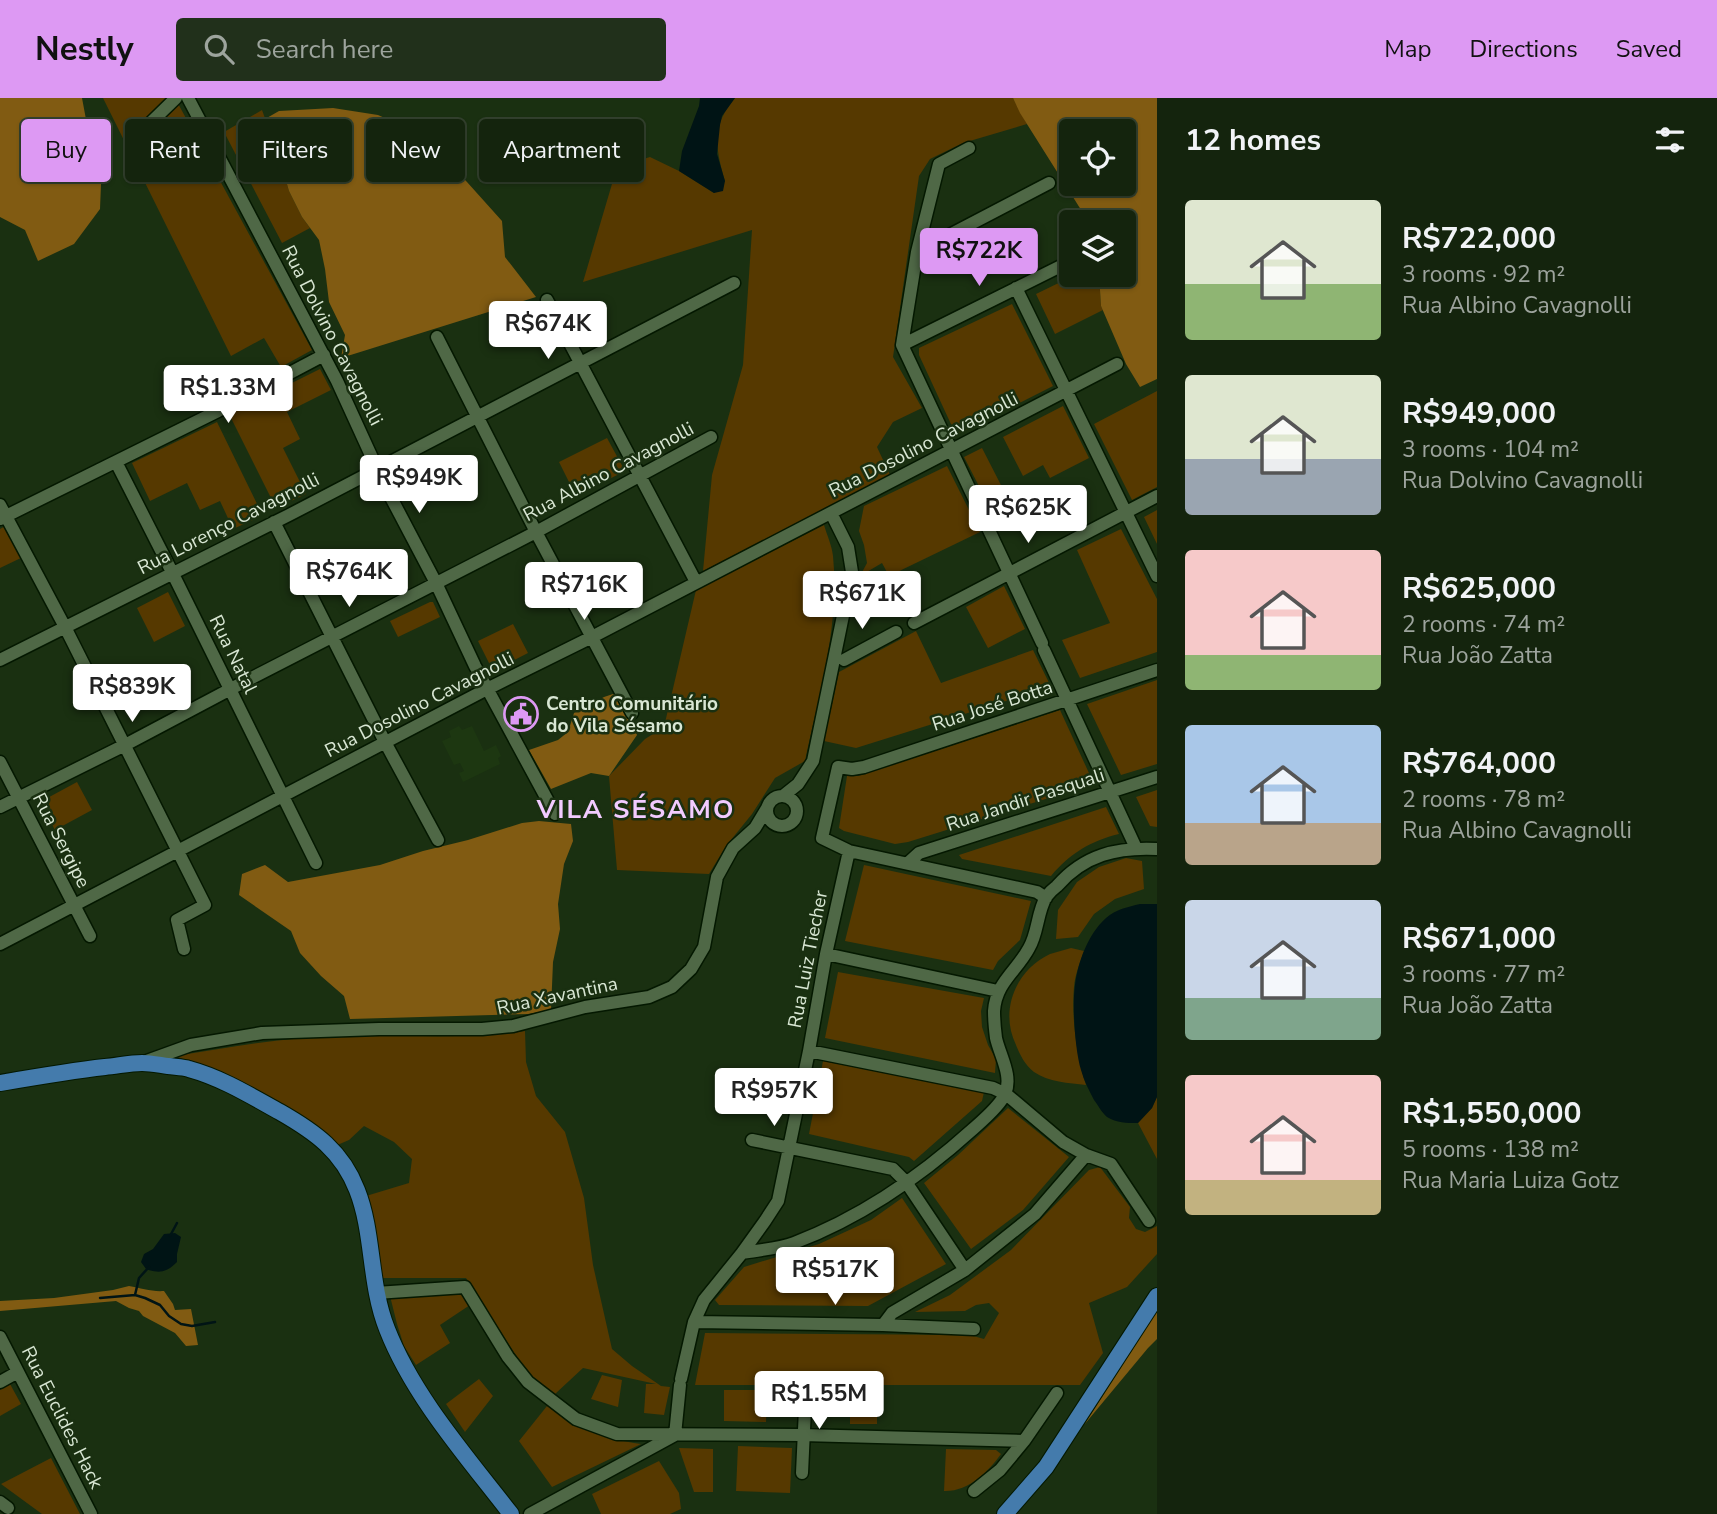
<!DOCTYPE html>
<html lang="en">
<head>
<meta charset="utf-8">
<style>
  :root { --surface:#14240d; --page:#21301b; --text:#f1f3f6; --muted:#9da49d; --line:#33412e; --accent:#dd99f3 }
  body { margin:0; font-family:"Nunito Sans",sans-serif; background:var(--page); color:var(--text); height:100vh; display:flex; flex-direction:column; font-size:26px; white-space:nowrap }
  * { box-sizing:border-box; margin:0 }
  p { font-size:23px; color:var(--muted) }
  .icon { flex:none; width:38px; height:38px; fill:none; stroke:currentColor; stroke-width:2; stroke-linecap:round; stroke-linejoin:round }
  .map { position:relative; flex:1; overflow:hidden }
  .details { display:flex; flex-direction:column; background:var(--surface); width:560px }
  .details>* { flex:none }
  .top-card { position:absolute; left:21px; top:21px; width:665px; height:63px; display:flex; gap:14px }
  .controls { position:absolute; left:1059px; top:21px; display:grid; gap:14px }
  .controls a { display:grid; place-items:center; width:77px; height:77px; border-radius:7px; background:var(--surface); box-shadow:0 2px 5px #0004,0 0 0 2px var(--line); font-size:35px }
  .price { position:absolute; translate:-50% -60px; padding:0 16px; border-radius:7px; background:#fff; color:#222; font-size:23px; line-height:46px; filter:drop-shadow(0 2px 4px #0008) }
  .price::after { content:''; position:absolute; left:50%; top:42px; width:21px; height:16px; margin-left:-10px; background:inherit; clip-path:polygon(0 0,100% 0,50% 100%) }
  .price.current { background:var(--accent); color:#111 }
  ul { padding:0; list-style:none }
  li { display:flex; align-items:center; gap:21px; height:175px; padding:0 28px }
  li span { display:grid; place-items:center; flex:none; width:196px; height:140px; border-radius:7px; color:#555 }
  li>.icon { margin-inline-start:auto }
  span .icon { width:84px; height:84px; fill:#fffc; stroke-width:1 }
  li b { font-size:30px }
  h2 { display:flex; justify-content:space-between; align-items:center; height:84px; padding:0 28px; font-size:30px }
  .chip { padding:0 24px; border-radius:7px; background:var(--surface); box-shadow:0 2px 5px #0004,0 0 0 2px var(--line); font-size:24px; line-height:63px }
  .chip.current { background:var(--accent); color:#111 }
  header { display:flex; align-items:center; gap:42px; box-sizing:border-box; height:98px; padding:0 35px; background:var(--accent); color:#111 }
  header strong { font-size:33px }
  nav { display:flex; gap:38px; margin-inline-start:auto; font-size:24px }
  .search { width:490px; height:63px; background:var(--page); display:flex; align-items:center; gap:18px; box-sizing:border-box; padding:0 24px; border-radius:7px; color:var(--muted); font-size:26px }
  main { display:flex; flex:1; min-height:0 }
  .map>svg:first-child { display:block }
  .built { fill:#1d3711 }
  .green { fill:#563900 }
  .forest { fill:#815b12; fill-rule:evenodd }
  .water { fill:#001415 }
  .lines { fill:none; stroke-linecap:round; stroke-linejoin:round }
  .stream { stroke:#001415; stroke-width:2.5 }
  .minor-casing { stroke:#041800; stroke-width:15 }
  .major-casing { stroke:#041800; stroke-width:18 }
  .minor { stroke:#4f6846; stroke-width:12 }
  .major { stroke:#447bac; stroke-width:16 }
  .labels { text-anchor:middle; stroke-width:5; stroke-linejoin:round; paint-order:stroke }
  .street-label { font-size:19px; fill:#d9e7d4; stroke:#1a3011 }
  .poi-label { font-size:19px; font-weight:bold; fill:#d9e7d4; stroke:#1a3011; text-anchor:start }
  .district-label { font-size:26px; font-weight:bold; letter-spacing:2px; fill:#f2cbff; stroke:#1a3011 }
</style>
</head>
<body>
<header>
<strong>Nestly</strong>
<div class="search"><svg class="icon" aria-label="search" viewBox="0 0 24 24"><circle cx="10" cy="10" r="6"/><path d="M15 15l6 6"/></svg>Search here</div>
<nav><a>Map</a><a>Directions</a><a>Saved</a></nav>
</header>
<main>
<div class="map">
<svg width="1157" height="1416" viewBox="0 0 1157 1416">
  <rect width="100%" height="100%" fill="#1a3011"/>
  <path class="built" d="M459,628L462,632L472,628L484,653L496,647L501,658L498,660L500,666L463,684L459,675L464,673L460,665L454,667L442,643L451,639L449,633Z"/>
  <path class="green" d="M103,0H175L312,252L281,269L264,240L231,258Z
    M735,0H1013L1027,26L963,45L930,61L919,78L893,259L922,310L893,324L877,349L890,377L703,473L712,377L743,267L752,132L583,184L617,69L650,59L679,73L714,95L725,83C719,63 713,40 722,20C725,13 730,6 735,0Z
    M262,12L279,59L289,93L302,119L310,130L282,145L224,34Z
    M1075,177H1099L1101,208L1103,212L1055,236L1036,196Z
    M1012,206L1053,288L956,337L919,257V250Z
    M320,271L331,292L287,314L300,341L283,350L306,396L279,409L275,408L229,316Z
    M1157,293V389L1132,402L1094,326Z
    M1063,308L1089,360L1050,380L1043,367L1023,378L1003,339Z
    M217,324L261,414L259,419L233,431L220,403L200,412L187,385L150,403L132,365Z
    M607,340L625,373L576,398L559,364Z
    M982,350L1003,391L985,400L964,359Z
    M947,368L980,434L889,478L882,465L860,478L867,465L864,447L859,433L864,408Z
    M1157,412V446L1144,419Z
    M7,427L23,459L0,470V431Z
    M824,427C827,437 832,448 833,458C840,527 819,597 805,663L775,680L752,716L726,748L709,776L617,772L609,678L645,641L664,629L696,492Z
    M1121,431L1157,501V554L1080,580L1062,542L1110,525L1077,452Z
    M1004,488L1025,531L988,550L966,509Z
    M168,494L185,528L154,544L137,510Z
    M430,504H433L440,519L398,539L390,523Z
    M513,526L528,555L493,573L478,543Z
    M916,533L941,585L1033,552L1051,589L856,650L824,643L839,574Z
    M1157,582V666L1121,677L1087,606Z
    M1060,612L1094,686L908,744L895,746L844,733L839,730L847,678H858Z
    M77,684L92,712L55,732L40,704Z
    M1157,692V729L1150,728L1136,699Z
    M1106,709L1119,736C1091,743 1070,755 1051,778L962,761L959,757Z
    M1126,760L1142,763L1144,791L1115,801L1094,816L1078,839L1056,841L1058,812L1077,784L1099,769Z
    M864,767L1031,803L1020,842L998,863L993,872L845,843Z
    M1071,850L1084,853C1080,864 1075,877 1074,889C1071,919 1077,959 1086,987C1069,985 1048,984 1034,974C1025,967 1020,957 1016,947C999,912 1016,872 1050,856C1057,854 1064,852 1071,850Z
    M838,874L984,900L981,913L982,929L988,947L996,961L995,975L825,940Z
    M525,933L526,964L536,998L565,1034L584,1100L593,1167L612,1251L632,1268L661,1288L670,1289L664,1317L644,1315L646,1286H656L583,1270L555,1296L530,1279L466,1180H381L366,1098L409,1085L412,1061L394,1044L364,1028L349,1042L335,1048L205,969L175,958C230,949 285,939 341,938C402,936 464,942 525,933Z
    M823,963L984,994L982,1003L914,1063L909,1059L809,1036Z
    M1157,999V1061L1138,1025L1152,1010Z
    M1008,1010L1069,1059L1023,1112L971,1151L924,1085L958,1057Z
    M1100,1069L1130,1109L1129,1120L1136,1131L1145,1134L1157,1128V1156L1127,1189L1089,1205L1103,1255L1080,1287H695L705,1235L970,1237L984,1241L999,1215L989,1205L976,1207L965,1213L915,1214L950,1197L1011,1152L1089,1072Z
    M902,1100L946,1166L868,1208L719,1207L715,1202L744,1169L819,1146L871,1122Z
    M459,1194L470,1207L440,1227L450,1245L416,1267L404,1248L397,1226L390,1198Z
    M602,1277L622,1282L618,1309L591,1301Z
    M479,1281L493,1298L465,1334L446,1306Z
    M10,1286L21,1306L0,1318V1292Z
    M724,1292H767L766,1324L724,1323Z
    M850,1293H877V1326H850Z
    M547,1308C577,1329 604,1341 641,1346L552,1389L519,1343Z
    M738,1348L792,1350L790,1395L736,1393Z
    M679,1350L713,1351V1394H694Z
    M946,1351L996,1352L1001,1356C988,1374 968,1394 944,1393Z
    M51,1360L80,1416H42L1,1386Z
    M659,1363L679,1395L681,1411L670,1416H601L592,1396Z"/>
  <path class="forest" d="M0,0H82L94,64L101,86L100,111L74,146L38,163L25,132L0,119Z
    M1013,0H1157V281L1140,289L1126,266L1101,208L1099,177H1124V124H1086L1083,115L1020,15ZM1071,33H1124V86H1071Z
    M333,10L378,17L419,35L467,84L502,123L505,159L536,199L341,260L345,237L329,204L325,171L319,142L302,119L289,93L279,59L265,21L279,13Z
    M616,595L637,637L609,678L591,675L551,691L529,652L558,642L568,634L574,615L604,599Z
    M539,723L571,726L573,743L564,766L558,806L560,831L553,864L551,912L528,916L350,921L344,898L321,878L300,855L291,833L239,797L242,776L265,767L288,784L380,767L423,753L468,742L522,725Z
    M129,1188C141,1190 152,1194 164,1193L173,1206L175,1212L191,1211L198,1247L186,1248L175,1235L143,1218L139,1213L129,1210L116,1203L0,1213V1203L54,1200L113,1192Z
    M1157,1213V1241L1148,1250L1084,1327Z"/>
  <path class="water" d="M700,0H735L722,18L720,27L717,56L725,83L723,93L714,95L679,73L682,53L699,8Z
    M1140,806H1157V999L1152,1010L1138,1025C1126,1025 1117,1025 1107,1019C1102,1015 1098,1007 1094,1002C1089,992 1084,983 1081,972C1075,952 1072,908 1075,887C1078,864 1088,836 1106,820C1116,811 1128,809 1140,806Z
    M175,1135L181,1139L177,1156V1164C167,1174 160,1176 146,1171L141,1164L144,1156L153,1151L164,1136Z"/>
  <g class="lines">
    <path class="stream" d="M170,1138L177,1125
      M135,1197L139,1180L149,1169
      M100,1200L135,1197L145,1200L160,1207L169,1218L181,1226L192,1228L215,1224"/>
    <g class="minor-casing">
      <path id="minor" d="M188,0L337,283L385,388L436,485L475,568L555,716
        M138,37L176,0
        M917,154L1049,85
        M1016,190L1157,478
        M547,202L696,484
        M437,239L536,434L632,615
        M902,247L1042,545
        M902,247L917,154L939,66L969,50
        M902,247L1071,163
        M116,364L173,476L316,765
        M0,407L65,529L205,807L177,822L184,851
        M0,421L218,313L324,257
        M274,424L385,644L438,742
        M914,525L1157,398
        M1044,552L1136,750
        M0,562L289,417L734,185
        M844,562L896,534
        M0,664L90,838
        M783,698L798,686L813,663L852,474L848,449L831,415
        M767 713a15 15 0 1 1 30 0a15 15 0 1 1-30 0Z
        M0,709L125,647L242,585L536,434L711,339
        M908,765L919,755L1157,679
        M1046,800L1037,794L849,753L822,740L838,669L852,671L864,669L1157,572
        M0,846L487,591L592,539L1117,266
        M826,856L998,893
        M809,953L993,990L1006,996L1063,1044L1086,1057L1111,1066L1149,1123
        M144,964L191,947L262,935L379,931H482L513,928L585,909L649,899L672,889L691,871L704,849L717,779L733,750L755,730L767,710
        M752,1042L893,1071L906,1084L965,1172
        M742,1155C759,1152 778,1151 794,1145C860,1120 921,1078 973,1031C982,1023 1000,1008 1005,996C1013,978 1000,958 996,940C995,932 994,921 994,913C996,884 1017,873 1029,850C1038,835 1037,815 1046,799C1049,795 1053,791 1057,788C1084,757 1117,749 1157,751
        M376,1195L465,1189L508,1259L528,1284L576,1321L617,1336L802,1337L1024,1343
        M694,1224L883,1227L974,1231
        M883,1227L892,1215L965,1172L1035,1116L1086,1057
        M0,1239L91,1416
        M681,1281L694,1224L704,1202L742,1155L765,1123L778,1103L809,953L826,856L849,753
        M0,1284L18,1274
        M802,1375L806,1289
        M974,1393L1000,1372L1024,1343L1057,1295
        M0,1404L8,1410
        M530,1416L675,1337L680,1287"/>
    </g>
    <g class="major-casing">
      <path id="major" d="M0,985C35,979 70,973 105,969C117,968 130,965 142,965C151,965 160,967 168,968C175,969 183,969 189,971C222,980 251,998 280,1014C315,1034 342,1053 357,1092C374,1135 369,1186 387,1231C413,1298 467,1359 511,1416
        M1005,1416L1046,1369L1157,1198"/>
    </g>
    <use href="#minor" class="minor"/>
    <use href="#major" class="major"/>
  </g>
  <defs>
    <g id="civic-ring" transform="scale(1.75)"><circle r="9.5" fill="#1a3011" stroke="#dd99f3" stroke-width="1.5"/><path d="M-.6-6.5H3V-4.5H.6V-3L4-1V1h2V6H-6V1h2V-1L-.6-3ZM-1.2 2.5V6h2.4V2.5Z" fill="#dd99f3"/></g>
  </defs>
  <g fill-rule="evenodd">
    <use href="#civic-ring" x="521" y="616"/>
  </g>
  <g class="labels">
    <g class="street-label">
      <text transform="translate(333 237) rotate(63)" y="7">Rua Dolvino Cavagnolli</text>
      <text transform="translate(923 346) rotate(-27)" y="7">Rua Dosolino Cavagnolli</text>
      <text transform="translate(608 373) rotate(-28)" y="7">Rua Albino Cavagnolli</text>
      <text transform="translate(228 425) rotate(-27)" y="7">Rua Lorenço Cavagnolli</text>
      <text transform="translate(234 556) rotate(64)" y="7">Rua Natal</text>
      <text transform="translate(419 606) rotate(-27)" y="7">Rua Dosolino Cavagnolli</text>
      <text transform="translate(992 607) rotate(-18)" y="7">Rua José Botta</text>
      <text transform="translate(1025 701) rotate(-18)" y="7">Rua Jandir Pasquali</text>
      <text transform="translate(62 742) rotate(63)" y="7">Rua Sergipe</text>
      <text transform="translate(807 861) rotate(-79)" y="7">Rua Luiz Tiecher</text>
      <text transform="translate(557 897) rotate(-12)" y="7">Rua Xavantina</text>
      <text transform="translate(63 1319) rotate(63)" y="7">Rua Euclides Hack</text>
    </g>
    <g class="poi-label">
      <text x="546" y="612">Centro Comunitário<tspan x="546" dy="22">do Vila Sésamo</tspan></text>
    </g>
    <g class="district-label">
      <text x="636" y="720">VILA SÉSAMO</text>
    </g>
  </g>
</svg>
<div class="controls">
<a><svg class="icon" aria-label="locate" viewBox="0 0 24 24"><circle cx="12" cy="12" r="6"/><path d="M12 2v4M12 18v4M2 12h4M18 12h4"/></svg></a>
<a><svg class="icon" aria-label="layers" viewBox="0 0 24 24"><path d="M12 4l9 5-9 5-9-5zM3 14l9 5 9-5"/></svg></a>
</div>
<b class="price current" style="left:979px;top:190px">R$722K</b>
<b class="price" style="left:548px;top:263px">R$674K</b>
<b class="price" style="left:228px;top:327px">R$1.33M</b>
<b class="price" style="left:419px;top:417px">R$949K</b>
<b class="price" style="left:1028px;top:447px">R$625K</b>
<b class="price" style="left:349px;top:511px">R$764K</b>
<b class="price" style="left:584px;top:524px">R$716K</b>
<b class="price" style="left:862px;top:533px">R$671K</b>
<b class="price" style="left:132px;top:626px">R$839K</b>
<b class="price" style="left:774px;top:1030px">R$957K</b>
<b class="price" style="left:835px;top:1209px">R$517K</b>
<b class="price" style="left:819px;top:1333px">R$1.55M</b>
<div class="top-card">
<a class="chip current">Buy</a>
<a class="chip">Rent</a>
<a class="chip">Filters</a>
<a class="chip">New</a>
<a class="chip">Apartment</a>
</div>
</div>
<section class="details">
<h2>12 homes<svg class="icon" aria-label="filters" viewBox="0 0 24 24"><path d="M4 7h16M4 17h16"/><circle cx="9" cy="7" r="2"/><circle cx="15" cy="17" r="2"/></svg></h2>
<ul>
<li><span style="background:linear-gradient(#dfe7d0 60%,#8fb573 0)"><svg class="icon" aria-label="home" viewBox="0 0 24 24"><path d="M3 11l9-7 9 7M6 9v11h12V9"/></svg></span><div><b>R$722,000</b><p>3 rooms · 92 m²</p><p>Rua Albino Cavagnolli</p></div></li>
<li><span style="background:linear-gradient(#dfe7d0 60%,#9aa5b1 0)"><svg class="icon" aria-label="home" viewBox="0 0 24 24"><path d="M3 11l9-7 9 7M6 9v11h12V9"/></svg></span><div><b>R$949,000</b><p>3 rooms · 104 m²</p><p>Rua Dolvino Cavagnolli</p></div></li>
<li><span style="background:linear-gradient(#f6c9c9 75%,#8fb573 0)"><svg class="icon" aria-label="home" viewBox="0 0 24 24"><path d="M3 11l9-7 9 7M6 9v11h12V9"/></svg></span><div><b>R$625,000</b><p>2 rooms · 74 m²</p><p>Rua João Zatta</p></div></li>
<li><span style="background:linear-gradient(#a9c7e8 70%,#b9a48a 0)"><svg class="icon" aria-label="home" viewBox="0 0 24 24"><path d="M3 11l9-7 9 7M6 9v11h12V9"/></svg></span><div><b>R$764,000</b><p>2 rooms · 78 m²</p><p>Rua Albino Cavagnolli</p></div></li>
<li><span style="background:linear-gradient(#c9d6e8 70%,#7fa58c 0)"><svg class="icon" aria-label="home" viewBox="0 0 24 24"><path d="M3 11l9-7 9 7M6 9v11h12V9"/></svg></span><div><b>R$671,000</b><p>3 rooms · 77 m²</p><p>Rua João Zatta</p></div></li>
<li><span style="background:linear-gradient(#f6c9c9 75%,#c2b280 0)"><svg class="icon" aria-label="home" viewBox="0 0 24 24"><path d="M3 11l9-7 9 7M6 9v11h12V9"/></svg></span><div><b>R$1,550,000</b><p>5 rooms · 138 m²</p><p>Rua Maria Luiza Gotz</p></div></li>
</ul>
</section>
</main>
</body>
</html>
